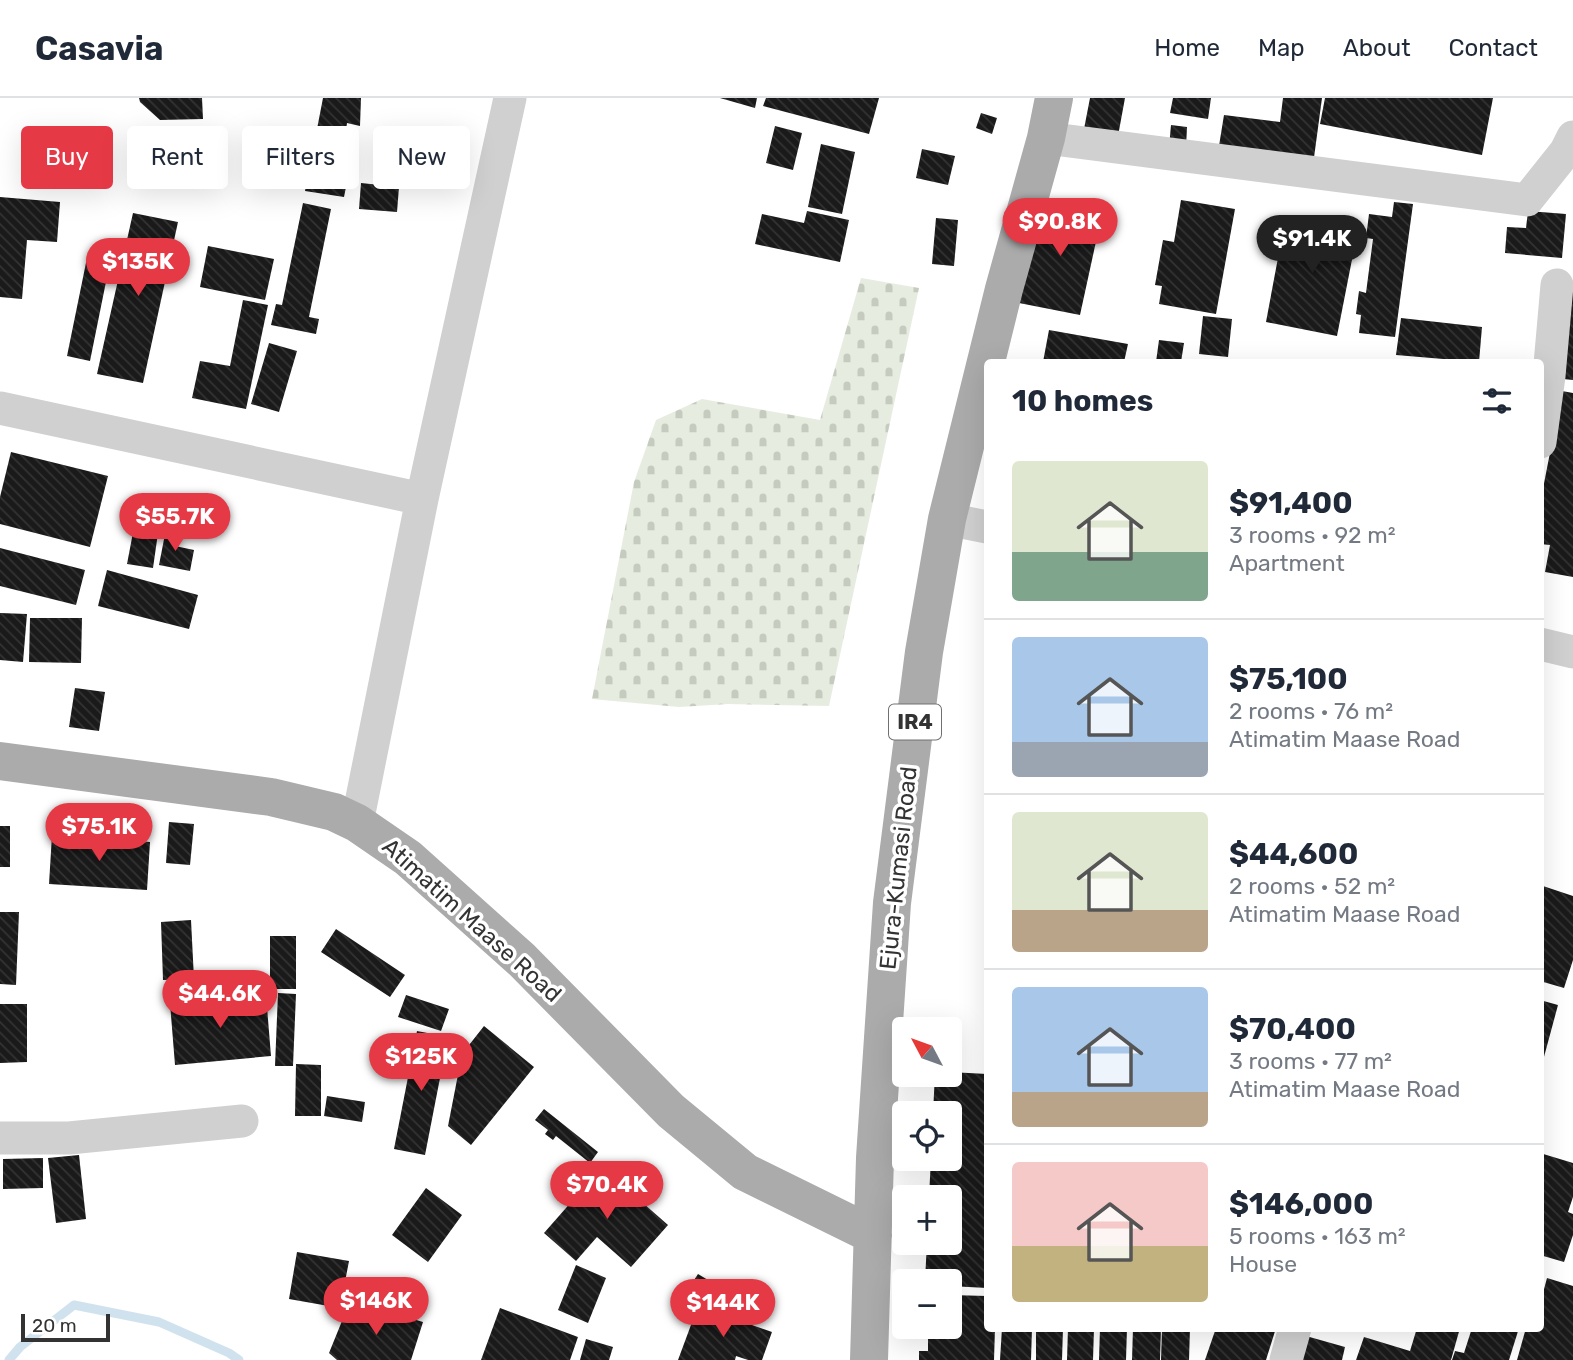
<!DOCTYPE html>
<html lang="en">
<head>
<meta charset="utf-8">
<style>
  :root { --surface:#fff; --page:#f2f2f3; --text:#1f2937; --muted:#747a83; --line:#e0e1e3; --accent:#e63946 }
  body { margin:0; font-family:Rubik,sans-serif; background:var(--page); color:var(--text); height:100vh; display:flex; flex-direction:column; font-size:26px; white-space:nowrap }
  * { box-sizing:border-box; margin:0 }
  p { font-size:23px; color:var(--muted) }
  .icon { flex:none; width:38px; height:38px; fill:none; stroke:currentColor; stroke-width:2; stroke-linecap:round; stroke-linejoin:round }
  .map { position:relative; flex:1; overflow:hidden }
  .side { position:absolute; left:984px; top:261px; width:560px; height:973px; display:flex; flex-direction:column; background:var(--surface); border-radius:7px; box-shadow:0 7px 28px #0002 }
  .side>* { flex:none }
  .banner { position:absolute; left:21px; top:28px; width:665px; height:63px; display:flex; gap:14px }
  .needle { width:46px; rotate:311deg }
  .buttons { position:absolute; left:892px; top:919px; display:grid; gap:14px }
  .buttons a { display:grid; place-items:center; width:70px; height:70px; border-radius:7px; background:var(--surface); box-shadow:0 7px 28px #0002; font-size:35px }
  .scale { position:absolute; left:21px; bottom:18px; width:89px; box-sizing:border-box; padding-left:7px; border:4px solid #333; border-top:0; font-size:19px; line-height:24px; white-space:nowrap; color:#333; -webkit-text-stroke:5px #fff; paint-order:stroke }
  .price { position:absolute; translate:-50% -60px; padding:0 16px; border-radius:24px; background:var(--accent); color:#fff; font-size:23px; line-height:46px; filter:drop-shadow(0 2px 4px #0008) }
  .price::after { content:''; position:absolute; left:50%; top:42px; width:21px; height:16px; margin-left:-10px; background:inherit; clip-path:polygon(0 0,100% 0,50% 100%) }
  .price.on { background:#222; color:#fff }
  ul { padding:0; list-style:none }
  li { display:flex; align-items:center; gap:21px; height:175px; padding:0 28px }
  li+li { border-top:2px solid var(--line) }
  li span { display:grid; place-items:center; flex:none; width:196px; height:140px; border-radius:7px; color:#555 }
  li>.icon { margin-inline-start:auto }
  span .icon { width:84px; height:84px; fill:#fffc; stroke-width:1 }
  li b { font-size:30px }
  h2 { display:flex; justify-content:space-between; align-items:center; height:84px; padding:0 28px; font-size:30px }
  .chip { padding:0 24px; border-radius:7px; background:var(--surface); box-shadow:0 7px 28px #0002; font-size:24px; line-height:63px }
  .chip.on { background:var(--accent); color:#fff }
  header { display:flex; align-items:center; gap:42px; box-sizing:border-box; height:98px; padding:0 35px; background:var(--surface); border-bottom:2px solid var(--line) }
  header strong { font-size:33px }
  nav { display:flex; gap:38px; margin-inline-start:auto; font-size:24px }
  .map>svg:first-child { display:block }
  .cemetery { fill:url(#cemetery-stones) }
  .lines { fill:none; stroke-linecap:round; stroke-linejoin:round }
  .stream { stroke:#cfe2ee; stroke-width:9 }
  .building { fill:url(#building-back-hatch) }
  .minor { stroke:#d0d0d0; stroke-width:33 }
  .major { stroke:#ababab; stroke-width:38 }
  .labels { text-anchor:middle; stroke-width:7; stroke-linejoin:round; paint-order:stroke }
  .shield { fill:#fff; stroke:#707070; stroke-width:2 }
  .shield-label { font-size:21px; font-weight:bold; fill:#333 }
  .street-label { font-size:23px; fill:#333; stroke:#fff }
</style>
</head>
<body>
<header>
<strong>Casavia</strong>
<nav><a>Home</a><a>Map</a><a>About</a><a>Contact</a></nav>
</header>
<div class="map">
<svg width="1573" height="1262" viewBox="0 0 1573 1262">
  <defs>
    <pattern id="cemetery-stones" width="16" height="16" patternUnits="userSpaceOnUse" patternTransform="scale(1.75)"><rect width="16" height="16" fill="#e6ecdf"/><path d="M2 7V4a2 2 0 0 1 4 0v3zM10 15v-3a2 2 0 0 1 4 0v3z" fill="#c6cbc0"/></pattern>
    <pattern id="building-back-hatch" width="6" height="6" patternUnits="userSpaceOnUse" patternTransform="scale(1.75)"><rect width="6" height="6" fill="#1a1a1a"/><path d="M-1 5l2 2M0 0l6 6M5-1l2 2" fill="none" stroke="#333"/></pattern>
  </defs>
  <rect width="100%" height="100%" fill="#fff"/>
  <path class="cemetery" d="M861,180L919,190L829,608L728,606L679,609L592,601L634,384L656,322L702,301L820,322Z"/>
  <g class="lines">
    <path class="stream" d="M9,1262L20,1249L74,1207L159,1224L229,1255L239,1262"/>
  </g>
  <path class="building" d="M139,0H202L203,21L160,22L140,4Z
    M323,0H361L360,28L347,25L340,76L347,84L344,99L305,93Z
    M720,0H757L755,10Z
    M766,0H879L869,36L763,8Z
    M1090,0H1125L1118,38L1084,31Z
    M1173,0H1211L1208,21L1170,15Z
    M1283,0H1322L1313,67L1218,54L1224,17L1280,24Z
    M1325,0H1493L1482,57L1320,26Z
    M981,15L997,20L992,36L976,30Z
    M1171,27L1187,29L1186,50L1169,49Z
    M775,28L802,35L793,72L766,65Z
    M821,46L855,54L842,116L808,109Z
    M922,51L955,58L948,87L916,80Z
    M361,85L399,89L397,114L359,111Z
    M0,99L60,104L57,144L27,142L22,201L0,199Z
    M1181,102L1235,111L1216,216L1159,206L1162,188L1155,187L1163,142L1174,144Z
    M1040,103L1102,116L1080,217L1019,205Z
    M1394,104L1413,106L1395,239L1359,235L1361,217L1356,216L1359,193L1366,195L1373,141L1366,140L1369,116L1392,119Z
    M303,105L331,111L309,219L319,221L316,236L271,227L276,206L282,207Z
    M807,113L849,122L840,164L755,146L762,116L804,125Z
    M1528,113L1566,116L1562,160L1505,155L1507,129L1526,130Z
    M133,115L178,124L143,285L97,276Z
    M1286,117L1358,131L1337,238L1266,224Z
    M936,120L958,122L954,168L932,166Z
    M208,148L274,161L265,202L200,189Z
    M88,155L111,159L90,263L67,258Z
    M1573,189V282L1553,280Z
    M243,202L268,207L246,311L192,300L200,263L230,268Z
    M1203,218L1232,221L1228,259L1199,256Z
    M1401,220L1482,229L1479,264L1396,257Z
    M1049,232L1128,246L1124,264H1043Z
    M1159,242L1184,245L1181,264H1156Z
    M269,245L297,253L279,314L251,306Z
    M1562,293L1573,295V479L1545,474L1550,447L1540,446V406Z
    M11,354L108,378L90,449L0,426V399Z
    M135,424L159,428L153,470L127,466Z
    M166,431L178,433L175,448L194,452L190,473L159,467Z
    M0,450L85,472L76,507L0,488Z
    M107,472L198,497L189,531L98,508Z
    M0,515L27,516L23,564L0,562Z
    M30,520H82L81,565L29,564Z
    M75,590L105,594L99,633L69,629Z
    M149,718L148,739H100L101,719Z
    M169,724L194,726L190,767L166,765Z
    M0,728H10V769H0Z
    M52,737L150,744L147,792L49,786Z
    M1540,787L1573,798V862L1564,890L1540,883Z
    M0,814H19L16,887L0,886Z
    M191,822L194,881L163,882L161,824Z
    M336,831L405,877L390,899L321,854Z
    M270,838H296V891H270Z
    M278,895L296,896L293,968H275Z
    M266,897L271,958L175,967L170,905Z
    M406,897L449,911L441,933L398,919Z
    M1540,902L1558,907L1541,970H1540Z
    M0,906H27V964L0,965Z
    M484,928L534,969L471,1047L448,1028L462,956Z
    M417,933L448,939L425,1057L394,1051Z
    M296,966L321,967V1018H295Z
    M950,974L987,976V1190L950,1188V1183H925L927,1144H950V1099H929L931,1060H950V1015H933L935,976H950Z
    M327,998L365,1004L362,1024L324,1018Z
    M544,1011L598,1054L590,1065L556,1038L553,1042L545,1036L548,1032L535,1022Z
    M1540,1055L1573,1065V1099L1568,1114L1573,1116V1137L1564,1164L1540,1157Z
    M79,1057L86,1121L56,1125L48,1060Z
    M43,1060V1090L3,1091V1061Z
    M602,1069L668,1127L631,1169L597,1139L576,1163L544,1135Z
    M426,1090L462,1117L428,1164L392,1137Z
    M297,1154L349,1163L340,1210L289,1201Z
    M576,1167L606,1180L588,1225L558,1212Z
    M698,1176L713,1185L700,1206L685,1196Z
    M1547,1180L1573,1188V1262H1517L1526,1230H1540V1194L1543,1195Z
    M950,1197L987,1198V1230H995L994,1262H919V1253H928V1228H950Z
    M369,1208L423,1224L411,1262H337L329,1255L342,1223Z
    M698,1208L772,1234L762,1262H748L736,1258L735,1262H678Z
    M500,1210L578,1239L570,1262H481Z
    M1002,1230H1032L1031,1262H1000Z
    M1036,1230H1063L1062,1262H1036Z
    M1068,1230H1094L1093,1262H1067Z
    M1100,1230H1127L1126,1262H1099Z
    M1133,1230H1161L1160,1262H1132Z
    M1162,1230H1190L1189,1262H1161Z
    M1216,1230H1276L1266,1262H1205Z
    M1417,1230H1460L1451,1262H1356L1364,1239L1410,1253Z
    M1472,1230H1519L1509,1262H1452L1455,1253L1464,1255Z
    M1299,1236L1345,1249L1342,1262H1292Z
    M586,1241L613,1249L609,1262H580Z"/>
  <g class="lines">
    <path class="minor" d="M1046,40L1527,102L1566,53L1573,39
      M0,310L422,401
      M1540,344L1549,278L1557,187
      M947,421L987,429
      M1540,546L1573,554
      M357,725L422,401L510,0
      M0,1040H69L242,1023
      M1286,1262L1295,1230"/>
    <path class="major" d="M0,663L271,699L334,714L357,725L408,760L522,862L671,1013L745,1074L873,1137
      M869,1262L875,1060L892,805L924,554L947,421L1004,191L1046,40L1054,0"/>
  </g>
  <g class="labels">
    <rect class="shield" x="889" y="606.5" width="52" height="35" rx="5"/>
    <g class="shield-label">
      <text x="915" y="631">IR4</text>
    </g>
    <g class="street-label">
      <text transform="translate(898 770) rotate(-84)" y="8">Ejura-Kumasi Road</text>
      <text transform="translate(472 822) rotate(42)" y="8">Atimatim Maase Road</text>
    </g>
  </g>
</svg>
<div class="buttons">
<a><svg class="needle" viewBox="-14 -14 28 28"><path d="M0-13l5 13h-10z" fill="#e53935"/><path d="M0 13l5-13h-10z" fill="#747a83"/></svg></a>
<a><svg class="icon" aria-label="locate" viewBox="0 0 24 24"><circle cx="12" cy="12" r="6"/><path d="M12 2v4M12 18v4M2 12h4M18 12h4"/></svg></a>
<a>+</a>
<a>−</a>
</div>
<div class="scale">20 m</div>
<b class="price" style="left:1060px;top:160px">$90.8K</b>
<b class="price on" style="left:1312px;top:177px">$91.4K</b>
<b class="price" style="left:138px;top:200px">$135K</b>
<b class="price" style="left:175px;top:455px">$55.7K</b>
<b class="price" style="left:99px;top:765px">$75.1K</b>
<b class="price" style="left:220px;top:932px">$44.6K</b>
<b class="price" style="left:421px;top:995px">$125K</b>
<b class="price" style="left:607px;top:1123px">$70.4K</b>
<b class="price" style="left:376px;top:1239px">$146K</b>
<b class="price" style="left:723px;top:1241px">$144K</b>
<div class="banner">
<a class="chip on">Buy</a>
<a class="chip">Rent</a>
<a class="chip">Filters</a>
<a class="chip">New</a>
</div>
<section class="side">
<h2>10 homes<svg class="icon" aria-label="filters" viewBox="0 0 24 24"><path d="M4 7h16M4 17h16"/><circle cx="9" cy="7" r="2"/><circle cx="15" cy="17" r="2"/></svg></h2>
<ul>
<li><span style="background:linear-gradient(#dfe7d0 65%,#7fa58c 0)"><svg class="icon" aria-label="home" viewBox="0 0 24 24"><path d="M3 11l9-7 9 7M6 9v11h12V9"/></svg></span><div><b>$91,400</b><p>3 rooms · 92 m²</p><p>Apartment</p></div></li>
<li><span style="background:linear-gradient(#a9c7e8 75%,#9aa5b1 0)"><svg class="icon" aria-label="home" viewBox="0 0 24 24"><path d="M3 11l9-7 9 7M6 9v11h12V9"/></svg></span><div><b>$75,100</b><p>2 rooms · 76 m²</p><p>Atimatim Maase Road</p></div></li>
<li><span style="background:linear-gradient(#dfe7d0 70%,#b9a48a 0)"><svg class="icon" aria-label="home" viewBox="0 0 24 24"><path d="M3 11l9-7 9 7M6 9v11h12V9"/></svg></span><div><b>$44,600</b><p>2 rooms · 52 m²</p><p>Atimatim Maase Road</p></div></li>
<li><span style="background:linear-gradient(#a9c7e8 75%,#b9a48a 0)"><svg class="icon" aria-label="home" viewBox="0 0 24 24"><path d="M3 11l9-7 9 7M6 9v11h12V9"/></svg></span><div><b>$70,400</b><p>3 rooms · 77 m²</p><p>Atimatim Maase Road</p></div></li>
<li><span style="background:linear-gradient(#f6c9c9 60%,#c2b280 0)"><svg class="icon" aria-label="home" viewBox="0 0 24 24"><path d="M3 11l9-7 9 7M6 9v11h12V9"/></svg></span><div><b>$146,000</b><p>5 rooms · 163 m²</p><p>House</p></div></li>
</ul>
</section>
</div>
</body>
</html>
